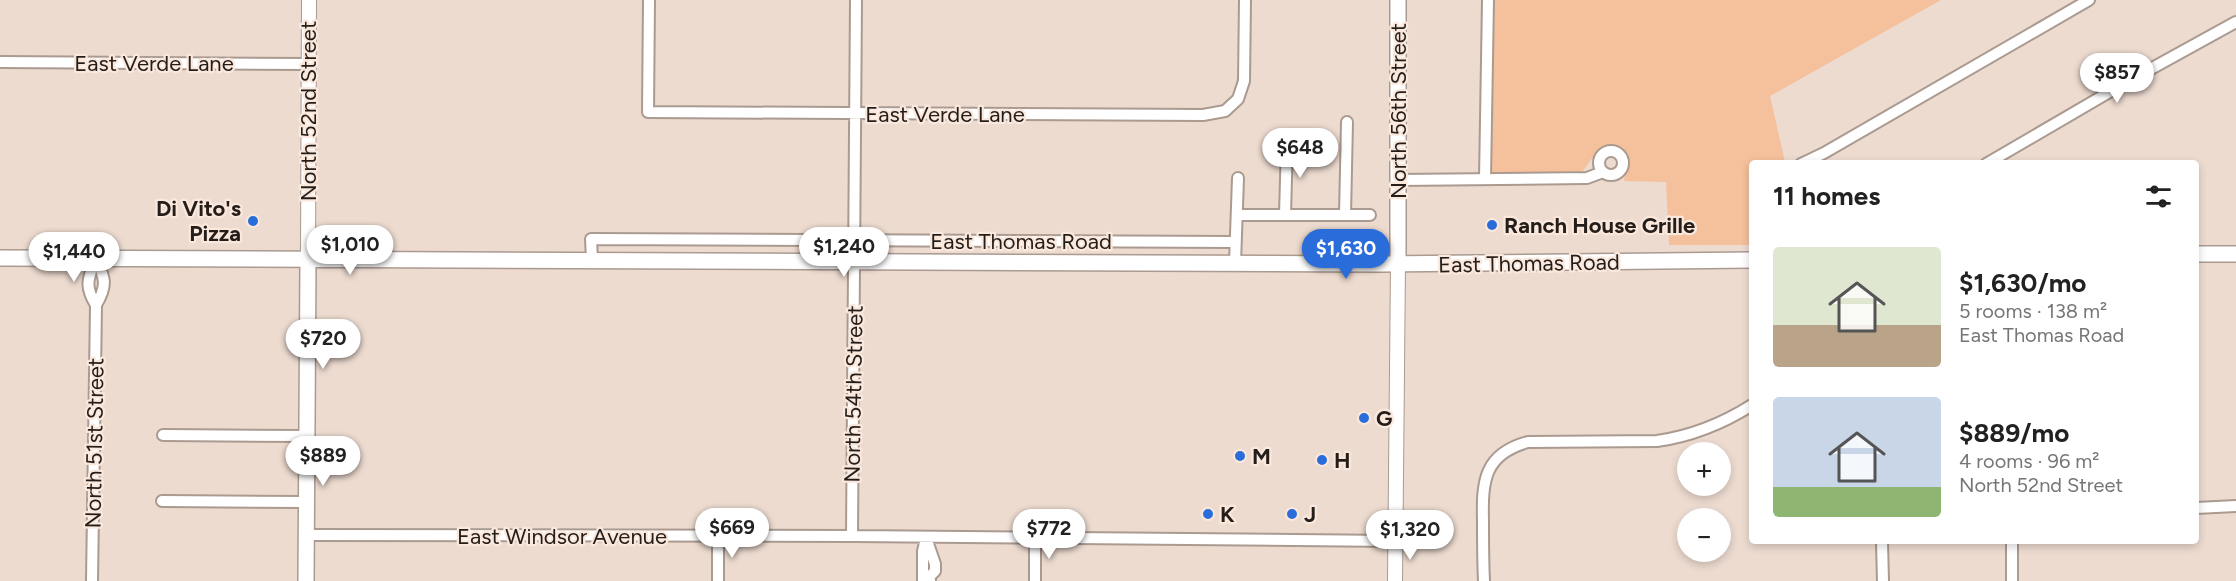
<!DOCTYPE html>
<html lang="en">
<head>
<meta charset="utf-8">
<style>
  :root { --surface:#fff; --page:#f6f6f6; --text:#222; --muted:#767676; --accent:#2a6dda }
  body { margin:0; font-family:Figtree,sans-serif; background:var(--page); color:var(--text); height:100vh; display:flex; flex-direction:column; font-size:22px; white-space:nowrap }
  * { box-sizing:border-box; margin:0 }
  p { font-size:20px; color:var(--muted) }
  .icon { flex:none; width:33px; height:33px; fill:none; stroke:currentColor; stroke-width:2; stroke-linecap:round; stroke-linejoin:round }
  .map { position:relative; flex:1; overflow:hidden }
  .drawer { position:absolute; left:1749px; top:160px; width:450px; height:384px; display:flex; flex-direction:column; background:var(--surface); border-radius:6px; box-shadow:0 3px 9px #0003 }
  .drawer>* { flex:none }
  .controls { position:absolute; left:1677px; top:442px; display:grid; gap:12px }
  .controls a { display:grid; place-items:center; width:54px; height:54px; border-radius:50%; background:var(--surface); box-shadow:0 3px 9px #0003; font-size:30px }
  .price { position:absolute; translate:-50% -51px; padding:0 14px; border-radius:21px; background:#fff; color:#222; font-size:20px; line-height:39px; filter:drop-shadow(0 2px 3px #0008) }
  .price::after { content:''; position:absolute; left:50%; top:36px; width:18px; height:14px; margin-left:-9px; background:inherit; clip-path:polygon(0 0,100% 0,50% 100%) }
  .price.active { background:var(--accent); color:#fff }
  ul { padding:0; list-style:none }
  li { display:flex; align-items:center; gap:18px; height:150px; padding:0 24px }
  li span { display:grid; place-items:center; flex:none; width:168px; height:120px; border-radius:6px; color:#555 }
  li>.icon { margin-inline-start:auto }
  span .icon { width:72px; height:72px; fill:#fffc; stroke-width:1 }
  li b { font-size:26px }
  h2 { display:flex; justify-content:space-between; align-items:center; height:72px; padding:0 24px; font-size:26px }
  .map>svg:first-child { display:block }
  .green { fill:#f5c09c }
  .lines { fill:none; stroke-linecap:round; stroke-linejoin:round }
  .minor-casing { stroke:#aa9a90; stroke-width:14 }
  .tertiary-casing { stroke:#aa9a90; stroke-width:16 }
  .secondary-casing { stroke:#aa9a90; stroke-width:18 }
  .minor { stroke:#fff; stroke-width:10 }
  .tertiary { stroke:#fff; stroke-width:14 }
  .secondary { stroke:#fff; stroke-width:15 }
  .poi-dot { fill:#2a6dda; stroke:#fae8dd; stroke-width:2 }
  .labels { text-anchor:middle; stroke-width:4.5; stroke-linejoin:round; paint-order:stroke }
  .street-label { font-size:22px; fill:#241d19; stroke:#fae8dd }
  .poi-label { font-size:22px; font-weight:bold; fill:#241d19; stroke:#fae8dd; text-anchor:start }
</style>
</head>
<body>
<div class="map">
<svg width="2236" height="581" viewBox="0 0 2236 581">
  <rect width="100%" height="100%" fill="#eddbd0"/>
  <path class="green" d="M1494,0H1941L1770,96L1785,162L1752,164V245H1669L1666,182L1624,181L1628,155L1593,157L1582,172L1491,174Z"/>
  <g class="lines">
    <g class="minor-casing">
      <path id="minor" d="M649,0L648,112L1203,115L1225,111L1238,99L1244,81L1245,0
        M0,62L308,64
        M1599 163a12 12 0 1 1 24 0a12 12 0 1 1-24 0Z
        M1801,164L1824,153L2089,0
        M1986,164L2118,87L2236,22
        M1485,179L1488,0
        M1398,180L1587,178L1603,172
        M1237,215H1370
        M1285,215L1287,142
        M1345,215L1347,122
        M96,258C88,278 84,286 96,305
        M592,260L591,239L1235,242
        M1235,263L1238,178
        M163,435L306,436
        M162,501L306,502
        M2196,508L2236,506
        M306,535L854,536L1394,541
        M852,536L856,0
        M926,538L935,564V571L930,576V581
        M1035,539V581
        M1882,542L1883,581
        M92,581L96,305C108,285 105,278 96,258
        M718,581V536
        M923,581V551L926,538
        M1484,581C1483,561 1483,541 1483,521C1482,481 1484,454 1528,442L1657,441C1693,436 1722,424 1752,405
        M2012,581V542"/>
    </g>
    <g class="tertiary-casing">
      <path id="tertiary" d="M308,260L309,0
        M1395,581L1398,264"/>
    </g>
    <g class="secondary-casing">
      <path id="secondary" d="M2196,254H2236
        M0,258L1379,264L1752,260
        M1398,264V0
        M306,581L308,260"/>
    </g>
    <use href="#minor" class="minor"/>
    <use href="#tertiary" class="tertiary"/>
    <use href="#secondary" class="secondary"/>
  </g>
  <g class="poi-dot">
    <circle cx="253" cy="221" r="6"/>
    <circle cx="1492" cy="225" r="6"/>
    <circle cx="1364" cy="418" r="6"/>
    <circle cx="1240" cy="456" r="6"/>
    <circle cx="1322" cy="460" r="6"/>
    <circle cx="1208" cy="514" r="6"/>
    <circle cx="1292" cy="514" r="6"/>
  </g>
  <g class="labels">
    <g class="street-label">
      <text x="154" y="71">East Verde Lane</text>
      <text transform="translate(308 111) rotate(-90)" y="8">North 52nd Street</text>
      <text transform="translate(1398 111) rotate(-90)" y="8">North 56th Street</text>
      <text x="945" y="122">East Verde Lane</text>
      <text x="1021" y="249">East Thomas Road</text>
      <text transform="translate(1529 263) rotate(-1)" y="8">East Thomas Road</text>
      <text transform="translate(853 394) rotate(-89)" y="8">North 54th Street</text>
      <text transform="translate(94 443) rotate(-89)" y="8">North 51st Street</text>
      <text x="562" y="544">East Windsor Avenue</text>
    </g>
    <g class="poi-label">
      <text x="241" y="216" text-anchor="end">Di Vito's<tspan x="241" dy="25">Pizza</tspan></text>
      <text x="1504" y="233">Ranch House Grille</text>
      <text x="1376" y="426">G</text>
      <text x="1252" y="464">M</text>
      <text x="1334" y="468">H</text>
      <text x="1220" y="522">K</text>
      <text x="1304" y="522">J</text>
    </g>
  </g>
</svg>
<div class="controls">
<a>+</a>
<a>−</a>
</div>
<b class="price" style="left:2117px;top:104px">$857</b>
<b class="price" style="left:1300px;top:179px">$648</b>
<b class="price" style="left:350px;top:276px">$1,010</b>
<b class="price" style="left:844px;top:278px">$1,240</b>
<b class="price active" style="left:1346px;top:280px">$1,630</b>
<b class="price" style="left:74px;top:283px">$1,440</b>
<b class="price" style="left:323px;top:370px">$720</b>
<b class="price" style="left:323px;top:487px">$889</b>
<b class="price" style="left:732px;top:559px">$669</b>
<b class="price" style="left:1049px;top:560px">$772</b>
<b class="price" style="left:1410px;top:561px">$1,320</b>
<section class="drawer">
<h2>11 homes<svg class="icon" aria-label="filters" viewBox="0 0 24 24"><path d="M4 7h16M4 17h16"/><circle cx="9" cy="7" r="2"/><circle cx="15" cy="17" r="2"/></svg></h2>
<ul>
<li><span style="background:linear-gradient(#dfe7d0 65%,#b9a48a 0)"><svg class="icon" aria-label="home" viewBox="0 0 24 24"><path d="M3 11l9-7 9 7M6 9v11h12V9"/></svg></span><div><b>$1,630/mo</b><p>5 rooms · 138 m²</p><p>East Thomas Road</p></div></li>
<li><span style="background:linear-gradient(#c9d6e8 75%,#8fb573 0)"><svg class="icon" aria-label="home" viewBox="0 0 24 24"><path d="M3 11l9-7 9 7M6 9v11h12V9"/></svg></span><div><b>$889/mo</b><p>4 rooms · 96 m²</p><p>North 52nd Street</p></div></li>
</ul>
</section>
</div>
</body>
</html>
